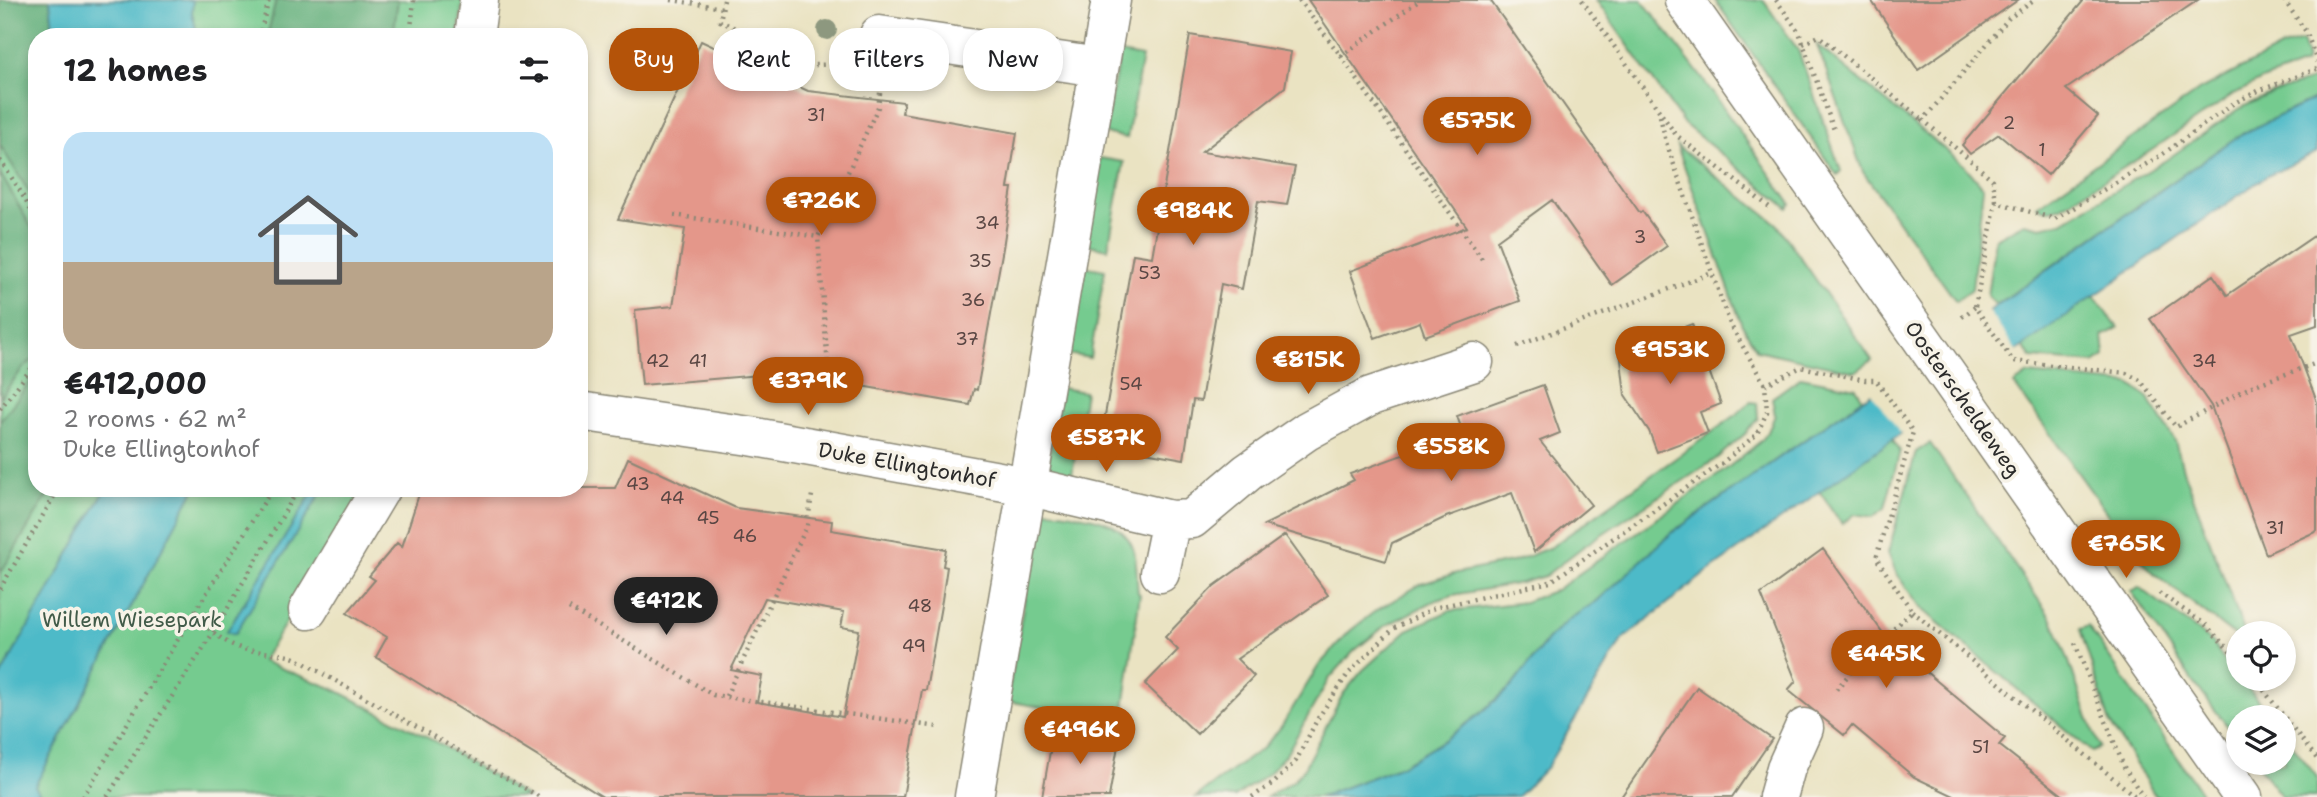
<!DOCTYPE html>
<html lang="en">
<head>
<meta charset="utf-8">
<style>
  :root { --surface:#fff; --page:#f6f6f6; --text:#202124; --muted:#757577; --line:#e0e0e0; --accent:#b45309 }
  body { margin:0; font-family:"Shantell Sans",sans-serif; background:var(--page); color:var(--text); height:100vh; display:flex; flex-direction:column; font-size:26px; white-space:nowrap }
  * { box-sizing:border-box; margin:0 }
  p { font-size:23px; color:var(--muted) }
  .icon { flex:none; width:38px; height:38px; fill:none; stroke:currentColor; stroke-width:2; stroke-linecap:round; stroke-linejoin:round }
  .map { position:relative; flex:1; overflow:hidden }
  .sheet { position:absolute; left:28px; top:28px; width:560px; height:469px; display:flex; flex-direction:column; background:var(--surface); border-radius:28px; box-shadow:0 4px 10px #0003 }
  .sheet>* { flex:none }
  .top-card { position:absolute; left:609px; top:28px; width:665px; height:63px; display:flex; gap:14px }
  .tools { position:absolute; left:2226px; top:621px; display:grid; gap:14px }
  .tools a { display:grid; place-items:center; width:70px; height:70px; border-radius:50%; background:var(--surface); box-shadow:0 4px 10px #0003; font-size:35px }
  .price { position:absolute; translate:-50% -60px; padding:0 16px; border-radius:24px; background:var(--accent); color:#fff; font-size:23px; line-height:46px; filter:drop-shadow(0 2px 4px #0008) }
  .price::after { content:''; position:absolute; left:50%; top:42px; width:21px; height:16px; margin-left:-10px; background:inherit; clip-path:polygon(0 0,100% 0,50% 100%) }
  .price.on { background:#222; color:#fff }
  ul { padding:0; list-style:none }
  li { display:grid; align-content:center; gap:14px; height:371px; padding:0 35px }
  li+li { border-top:2px solid var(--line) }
  li span { display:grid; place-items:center; height:217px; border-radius:21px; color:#555 }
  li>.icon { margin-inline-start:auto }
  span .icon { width:126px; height:126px; fill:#fffc; stroke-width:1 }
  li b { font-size:30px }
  h2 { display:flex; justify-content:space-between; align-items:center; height:84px; padding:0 35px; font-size:30px }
  .pill { padding:0 24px; border-radius:28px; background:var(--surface); box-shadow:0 4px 10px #0003; font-size:24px; line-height:63px }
  .pill.on { background:var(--accent); color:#fff }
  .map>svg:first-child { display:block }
  .green { fill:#75cb8f; stroke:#507b5d; stroke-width:2 }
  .forest { fill:#60af7a; stroke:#466d52; stroke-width:2 }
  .water { fill:#4dbac8; stroke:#3c727a; stroke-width:2 }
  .pier { fill:#eae3c2 }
  .building { fill:#e4978a; fill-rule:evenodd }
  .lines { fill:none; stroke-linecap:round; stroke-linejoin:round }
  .minor-casing { stroke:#8a8776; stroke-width:41 }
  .tertiary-casing { stroke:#8a8776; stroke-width:41 }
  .path { stroke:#8a8776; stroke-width:4.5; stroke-dasharray:2 5; stroke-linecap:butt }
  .minor { stroke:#fff; stroke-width:38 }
  .tertiary { stroke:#fff; stroke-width:38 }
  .tree { fill:#8d987f }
  .labels { text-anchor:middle; stroke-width:7; stroke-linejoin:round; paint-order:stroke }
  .number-label { font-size:18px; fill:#594643 }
  .street-label { font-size:21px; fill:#2b2b2b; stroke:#f7f3e8 }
  .park-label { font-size:21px; fill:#415b49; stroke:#f7f3e8 }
</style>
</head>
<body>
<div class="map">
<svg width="2317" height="797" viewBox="0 0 2317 797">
  <rect width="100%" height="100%" fill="#f7f3e8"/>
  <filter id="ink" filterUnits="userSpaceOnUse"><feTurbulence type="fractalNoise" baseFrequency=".0143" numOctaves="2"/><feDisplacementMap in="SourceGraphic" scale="14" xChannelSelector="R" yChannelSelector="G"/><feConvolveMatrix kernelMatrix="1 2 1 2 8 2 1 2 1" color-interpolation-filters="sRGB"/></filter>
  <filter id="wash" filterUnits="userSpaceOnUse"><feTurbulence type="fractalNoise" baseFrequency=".00686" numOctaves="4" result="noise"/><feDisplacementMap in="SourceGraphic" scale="28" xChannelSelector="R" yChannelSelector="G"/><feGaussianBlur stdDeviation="1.57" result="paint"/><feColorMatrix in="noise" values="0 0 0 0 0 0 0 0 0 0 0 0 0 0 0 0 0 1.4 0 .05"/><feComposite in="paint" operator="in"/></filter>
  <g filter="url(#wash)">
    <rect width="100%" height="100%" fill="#eae3c2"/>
    <path class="green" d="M0,0H463L458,37H37V488H370L262,661L334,689L440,744L527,797H0Z
      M1596,0H1642L1702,78L1791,204L1788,208L1684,124Z
      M1715,0H1763L1798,50L1841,171L1837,175Z
      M2302,41L2307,57L2305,64L2262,80L2232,95L2152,150L2061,207C2052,211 2046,211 2037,206L2200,90L2282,47Z
      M1817,45L1965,166L1983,187L1972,289L1956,301L1863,172Z
      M1120,53L1142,57L1127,138L1104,133Z
      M2317,78V98L2241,134L1996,305L1987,296L1995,239L2024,223L2041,227L2062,222L2166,160L2239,109L2265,96Z
      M1677,146L1777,224L1872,360L1855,372L1757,350L1742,325Z
      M1100,158L1124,162L1108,249L1084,244Z
      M1082,266L1105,270L1090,358L1067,354Z
      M2094,296L2118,328L2103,336L2105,356L2094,363L2032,358L2022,346Z
      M2028,374L2130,384L2148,398L2175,441L2184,473L2244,631L2236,637L2155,574L2137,555L2014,384Z
      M1801,377L1856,388L1863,399L1673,532L1597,601L1568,620L1548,639L1512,686L1480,714L1443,741L1401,766L1320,797H1267L1293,781L1303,770L1343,694L1362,671L1407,630L1449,611L1525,602L1556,590L1725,470L1761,441L1768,432L1775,415L1772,398Z
      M1061,388L1085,392L1071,481L1046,476Z
      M1750,402L1757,403L1758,418L1746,433L1716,459L1584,546L1545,576L1521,583L1453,595L1434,601L1385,626L1354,651L1329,679L1287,753L1269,773L1235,797H1196L1264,747L1281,727L1319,665L1350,631L1374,612L1421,584L1457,573L1516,561L1551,547L1736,415Z
      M1892,439L1900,451L1885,508L1873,517L1855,514L1842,524L1819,491Z
      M1930,443L2051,618C2072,659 2080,705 2100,747L2092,752L1922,609L1897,575L1888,553L1916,452Z
      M1040,509C1070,515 1121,514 1133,548C1138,561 1136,579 1138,593L1140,594L1122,722L1007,701Z
      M2139,587L2211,641L2238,679H2241L2271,717L2238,718V740L2192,680L2131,591Z
      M2088,626L2199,789L2204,797H2156L2110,723L2080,629Z
      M2284,734L2317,777V797H2282L2256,763H2284Z"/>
    <path class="forest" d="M0,0H50L54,37H37V205L0,145Z
      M276,0H398L393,37H267Z
      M0,173L37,237V357L24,367L0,398Z
      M37,373V488H52L0,574V421Z"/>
    <path class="water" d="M50,0H193L192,12L198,37H54Z
      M2317,98V152L2265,177L2078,307L1707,572L1622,640L1547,767L1518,796L1320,797L1401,766L1443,741L1480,714L1512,686L1548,639L1568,620L1597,601L1673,532L2241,134Z
      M106,488H195L35,786L42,797H0V677Z
      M315,488H324L235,634L227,631Z"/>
    <path class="pier" d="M1986,308L2018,353L1902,435L1870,391Z"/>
    <g id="blocks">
      <path class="building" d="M1308,0H1490L1640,213L1642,211L1667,246L1612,285L1552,200L1497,240L1520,301L1425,336L1420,322L1375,338L1350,271L1467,227Z
        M1871,0H2018L1918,70Z
        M2084,0H2198L2066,89L2098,116L2048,175L1999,134L1970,154L1962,145Z
        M1190,35L1291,52L1285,87L1202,152L1295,167L1287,205L1258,201L1242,289L1221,284L1201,401L1193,400L1184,459L1100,444L1133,254L1152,257Z
        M701,41L808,91L904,102L902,113L1017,133L1008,188H1012L1003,248L977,390L974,389L970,405L855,385L852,398L760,375L642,385L635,310L673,306L685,229L618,219Z
        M2317,234V325L2291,334L2317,402V531L2266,554L2211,406L2150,319L2213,275L2227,295Z
        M1692,324L1721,404L1700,412L1708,433L1657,452L1649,431L1625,395L1620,351Z
        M1543,385L1560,433L1540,441L1591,505L1534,552L1512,493L1446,517L1392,543L1386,561L1264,525L1354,480L1350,474L1463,433L1457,416Z
        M628,458L736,508L832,521L831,530L946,549L943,566L947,567L942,600L926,690H922L903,797H603L376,657L387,637L347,613L375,580L369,576L397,543L402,547L421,488H615ZM765,598L844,612L841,627L859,630L843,717L757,702L762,676L731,670Z
        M1285,535L1328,595L1237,659L1254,676L1197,734L1145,684L1178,650L1165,637L1214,586Z
        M1823,549L1888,640L2005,738L1999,745L2065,797H1956L1914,777L1852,725L1844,735L1788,690L1796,681L1761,594Z
        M1697,687L1772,739L1732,797H1621Z
        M1054,729L1119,740L1109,797H1042Z"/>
    </g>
  </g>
  <g filter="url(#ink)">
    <use href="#blocks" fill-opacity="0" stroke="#8a8776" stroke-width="2"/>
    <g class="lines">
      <g class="minor-casing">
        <path id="minor" d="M879,35L1099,67
          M474,37L479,0
          M579,411L750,436L1027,486L1171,520L1192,519L1248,472L1307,431L1371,396L1474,362
          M1160,573L1171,520
          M308,610L381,488
          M974,797L1111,0
          M1778,797L1786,768L1804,728"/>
      </g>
      <g class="tertiary-casing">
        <path id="tertiary" d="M1684,0L2243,797"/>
      </g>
      <path class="path" d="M671,0L723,8
        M724,0L720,21L814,65L846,64
        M1299,0L1341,56L1482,259
        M1582,0L1676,135L1772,209
        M1776,0L1799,32L1834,130
        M2284,0L2307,33L2317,62
        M259,37L269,0
        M410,37L414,0
        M1803,44L1819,36L1923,120
        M1341,56L1420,0
        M2317,69L2258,91L2234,103L2163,154L2055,219L1996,202L1975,307L2013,361L2126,373L2140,380L2176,427L2252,386L2317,363
        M1660,116L1666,142L1730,324L1765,385
        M0,160L19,189L37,221
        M1996,201L1993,180L1923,120L2009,18L2035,0
        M674,215L818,237
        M1962,317L1975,307
        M1517,346L1712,273
        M826,403L829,380L818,237L878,107L882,80
        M0,409L30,370L37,366
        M0,589L59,488
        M2159,593L2205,624L2238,660
        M569,608L713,695L939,727
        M1912,611L2136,797
        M194,613C208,629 226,646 248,650C265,653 280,652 297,659L540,797
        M2075,643L2124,767L2143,797
        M2255,679L2317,759
        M726,696L807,526L812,495
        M83,797L194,613L273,488
        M107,797L213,633L299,488
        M1252,797L1275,782L1296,761L1318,718L1348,674L1393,629L1434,608L1550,582L1721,464L1757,434L1767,412L1765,385L1801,367L1865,380H1876L1913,432L1876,558L1912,611L1858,664L1834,692"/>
      <use href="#minor" class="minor"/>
      <use href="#tertiary" class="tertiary"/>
    </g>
    <circle class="tree" cx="827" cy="30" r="10"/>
  </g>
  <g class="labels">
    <g class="number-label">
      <text x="816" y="121">31</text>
      <text x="2009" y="129">2</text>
      <text x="2042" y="156">1</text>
      <text x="987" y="229">34</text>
      <text x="1640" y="243">3</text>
      <text x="980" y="267">35</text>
      <text x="1150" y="279">53</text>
      <text x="973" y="306">36</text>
      <text x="967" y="345">37</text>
      <text x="658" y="367">42</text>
      <text x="698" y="367">41</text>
      <text x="2204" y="367">34</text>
      <text x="1131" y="390">54</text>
      <text x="638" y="490">43</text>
      <text x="672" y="504">44</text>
      <text x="708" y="524">45</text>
      <text x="2275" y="534">31</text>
      <text x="745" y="542">46</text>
      <text x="920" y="612">48</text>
      <text x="914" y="652">49</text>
      <text x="1981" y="753">51</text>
    </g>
    <g class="street-label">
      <text transform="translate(1963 399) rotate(55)" y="7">Oosterscheldeweg</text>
      <text transform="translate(907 465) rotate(10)" y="7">Duke Ellingtonhof</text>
    </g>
    <g class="park-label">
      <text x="132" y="627">Willem Wiesepark</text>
    </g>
  </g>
</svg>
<div class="tools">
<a><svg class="icon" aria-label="locate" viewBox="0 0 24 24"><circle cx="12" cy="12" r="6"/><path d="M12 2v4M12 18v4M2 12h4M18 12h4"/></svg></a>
<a><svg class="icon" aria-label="layers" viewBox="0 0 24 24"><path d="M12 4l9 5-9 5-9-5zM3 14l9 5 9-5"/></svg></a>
</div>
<b class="price" style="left:1477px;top:157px">€575K</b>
<b class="price" style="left:821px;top:237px">€726K</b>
<b class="price" style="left:1193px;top:247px">€984K</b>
<b class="price" style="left:1670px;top:386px">€953K</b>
<b class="price" style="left:1308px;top:396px">€815K</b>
<b class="price" style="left:808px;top:417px">€379K</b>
<b class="price" style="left:1106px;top:474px">€587K</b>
<b class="price" style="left:1451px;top:483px">€558K</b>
<b class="price" style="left:2126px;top:580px">€765K</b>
<b class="price on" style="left:666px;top:637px">€412K</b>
<b class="price" style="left:1886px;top:690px">€445K</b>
<b class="price" style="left:1080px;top:766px">€496K</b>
<div class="top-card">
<a class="pill on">Buy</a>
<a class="pill">Rent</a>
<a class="pill">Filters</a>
<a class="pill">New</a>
</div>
<section class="sheet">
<h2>12 homes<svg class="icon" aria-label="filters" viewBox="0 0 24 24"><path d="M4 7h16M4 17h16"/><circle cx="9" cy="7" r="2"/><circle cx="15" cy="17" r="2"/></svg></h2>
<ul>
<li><span style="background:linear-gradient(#bfe0f5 60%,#b9a48a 0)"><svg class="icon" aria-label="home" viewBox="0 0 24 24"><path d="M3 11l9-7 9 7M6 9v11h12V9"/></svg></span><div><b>€412,000</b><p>2 rooms · 62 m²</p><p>Duke Ellingtonhof</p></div></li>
</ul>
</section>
</div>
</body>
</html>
